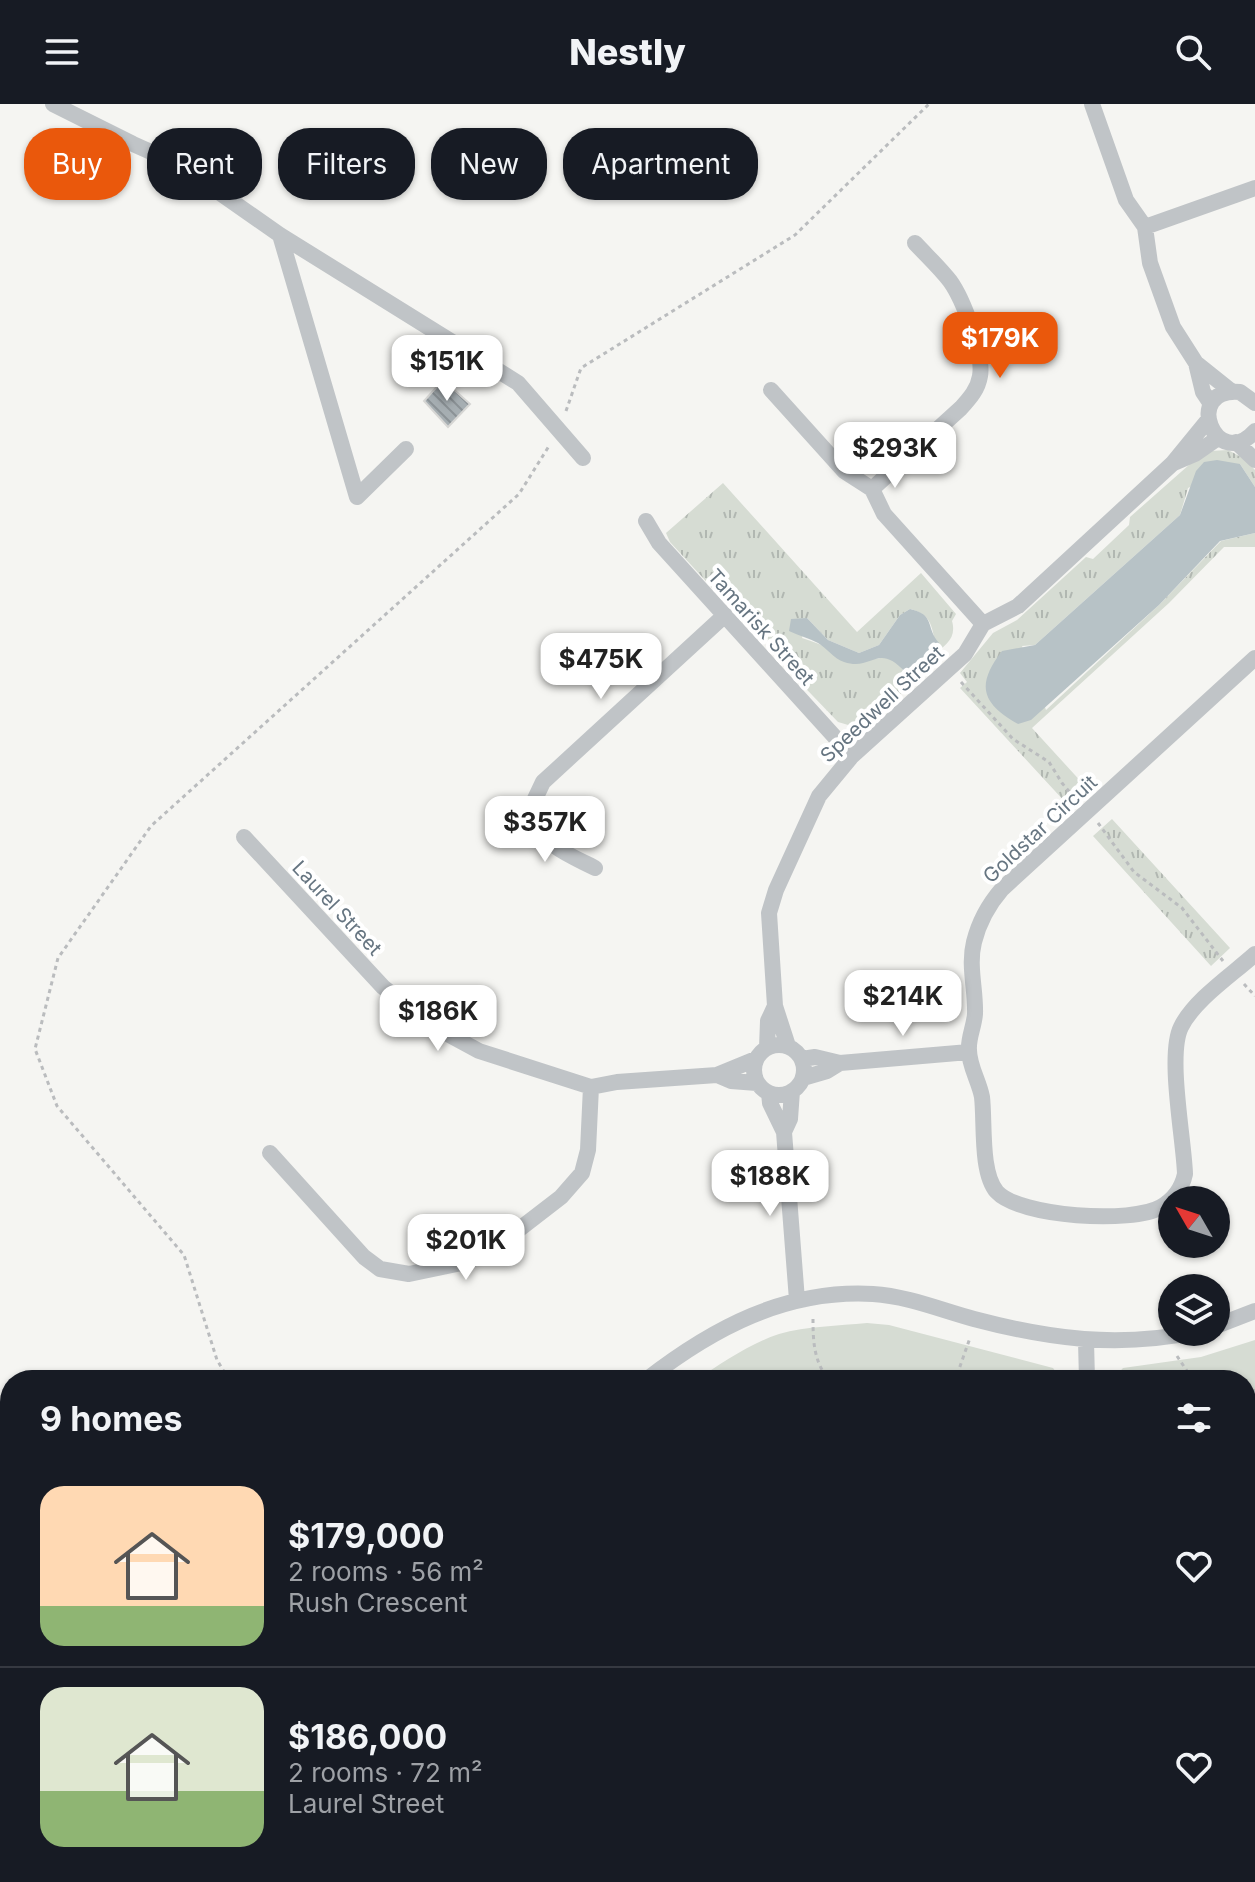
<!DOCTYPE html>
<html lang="en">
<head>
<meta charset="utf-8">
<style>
  :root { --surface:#171b24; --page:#20242c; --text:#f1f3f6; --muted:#9ea1a6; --line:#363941; --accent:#ea580c }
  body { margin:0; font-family:Inter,sans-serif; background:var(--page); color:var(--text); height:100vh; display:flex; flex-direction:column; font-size:30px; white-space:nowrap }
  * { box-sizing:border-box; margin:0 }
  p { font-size:26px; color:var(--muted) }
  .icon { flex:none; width:44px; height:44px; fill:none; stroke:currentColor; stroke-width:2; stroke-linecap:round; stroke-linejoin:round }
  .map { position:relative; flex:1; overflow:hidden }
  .panel { position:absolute; left:0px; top:1266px; width:1256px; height:512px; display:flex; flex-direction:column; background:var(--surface); border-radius:32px 32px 0 0; box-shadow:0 2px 6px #0004 }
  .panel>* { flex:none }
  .hud { position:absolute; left:24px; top:24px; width:800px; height:72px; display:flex; gap:16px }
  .needle { width:52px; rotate:309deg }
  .tools { position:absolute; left:1158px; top:1082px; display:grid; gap:16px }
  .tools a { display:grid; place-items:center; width:72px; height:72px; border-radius:50%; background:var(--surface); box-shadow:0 2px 6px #0004; font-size:40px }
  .price { position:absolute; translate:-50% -68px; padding:0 18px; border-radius:16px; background:#fff; color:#222; font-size:26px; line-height:52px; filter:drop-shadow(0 2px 4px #0008) }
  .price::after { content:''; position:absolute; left:50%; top:48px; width:24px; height:18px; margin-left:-12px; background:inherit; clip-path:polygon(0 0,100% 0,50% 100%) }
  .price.active { background:var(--accent); color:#fff }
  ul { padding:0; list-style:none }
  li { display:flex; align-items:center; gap:24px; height:200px; padding:0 40px }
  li+li { border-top:2px solid var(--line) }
  li span { display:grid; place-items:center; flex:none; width:224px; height:160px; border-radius:24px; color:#555 }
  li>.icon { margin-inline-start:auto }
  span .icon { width:96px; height:96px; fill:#fffc; stroke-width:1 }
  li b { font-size:34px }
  h2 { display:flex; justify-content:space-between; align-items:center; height:96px; padding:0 40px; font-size:34px }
  .pill { padding:0 28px; border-radius:32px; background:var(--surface); box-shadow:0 2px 6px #0004; font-size:28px; line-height:72px }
  .pill.active { background:var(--accent); color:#fff }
  header { display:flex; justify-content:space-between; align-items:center; height:104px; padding:0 40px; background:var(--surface); font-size:36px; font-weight:800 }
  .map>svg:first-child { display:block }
  .grass { fill:url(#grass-tufts); fill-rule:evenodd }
  .park { fill:#d6dcd3 }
  .water { fill:#b7c2c6 }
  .building { fill:url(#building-back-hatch); stroke:#d6d6d4; stroke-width:2 }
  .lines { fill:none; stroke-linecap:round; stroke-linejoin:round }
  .path { stroke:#babcbe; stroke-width:3; stroke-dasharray:4 4; stroke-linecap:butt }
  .minor { stroke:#c0c4c7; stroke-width:16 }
  .labels { text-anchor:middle; stroke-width:8; stroke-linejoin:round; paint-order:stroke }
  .street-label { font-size:20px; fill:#667581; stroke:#fff }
</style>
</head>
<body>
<header><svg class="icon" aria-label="menu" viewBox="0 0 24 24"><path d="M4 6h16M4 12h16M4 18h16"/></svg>Nestly<svg class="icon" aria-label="search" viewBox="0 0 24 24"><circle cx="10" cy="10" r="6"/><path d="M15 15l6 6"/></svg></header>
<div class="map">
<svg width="1255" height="1778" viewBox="0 0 1255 1778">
  <defs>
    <pattern id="grass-tufts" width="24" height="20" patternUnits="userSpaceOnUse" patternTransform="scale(2)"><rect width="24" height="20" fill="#d6dcd3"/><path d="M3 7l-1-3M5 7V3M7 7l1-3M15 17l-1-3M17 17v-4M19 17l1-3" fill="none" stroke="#b1b7b1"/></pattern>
    <pattern id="building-back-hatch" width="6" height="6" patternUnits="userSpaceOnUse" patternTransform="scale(2)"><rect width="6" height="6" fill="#a6aeb2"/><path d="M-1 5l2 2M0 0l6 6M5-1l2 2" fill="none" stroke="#8b9296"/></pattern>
  </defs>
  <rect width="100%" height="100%" fill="#f5f5f2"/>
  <path class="grass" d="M1228,346L1245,355L1255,366V383L1240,360L1188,384L1180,411L1035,541L1022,542L1046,606L1159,501L1221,437L1255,429V443H1224L1169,499L1032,624L1085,682L1066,699L960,584L967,578L960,569L993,529L1017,516L1086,453L1093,455L1129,421L1130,413L1190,360L1210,347Z
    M723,379L857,528L921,469L956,510L952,517C957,535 945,541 933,552L936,559L869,618L855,623L838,618L787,565V556L755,521L748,523L670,438L666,429ZM910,505C926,509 931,516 934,533L906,569C902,565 898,559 893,556C885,551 877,556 868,555C844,552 824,541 802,534L807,514L828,536L859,549L879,541L900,511Z
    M1112,715L1230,844L1211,862L1093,732Z"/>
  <path class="park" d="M867,1219L889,1221L1053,1264L1062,1276H696C722,1259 749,1240 779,1230C807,1222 838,1222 867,1219Z
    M1255,1236V1305L1246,1306V1276H1112L1123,1264L1201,1253Z
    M649,1768H717L732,1778H545L558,1773Z
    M804,1768H884L886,1772L879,1778H802Z"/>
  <path class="water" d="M1217,356L1240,360L1255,383V429L1220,437L1159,501L1031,616L1018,620C981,599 976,581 1002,547L1035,541L1180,411L1196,367L1204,358Z
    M910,505C936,511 925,523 939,539L906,569C877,537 873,568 844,558C834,555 827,544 818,539C809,534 799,532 789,527L791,515L807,514L828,536L859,549L879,541L900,511Z"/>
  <path class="building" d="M443,276L470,300L448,323L424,297Z"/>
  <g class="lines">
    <path class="path" d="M566,307L581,264L795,131L929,0
      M961,578L1013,635L1049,658L1062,679L1077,697
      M1098,719L1134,768L1182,804L1223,857
      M1244,880L1255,892
      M813,1215C813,1238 814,1258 829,1276
      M1177,1252L1193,1276
      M229,1276L217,1256L184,1151L57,1002L35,945L58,854L151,722L519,390L549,342
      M951,1276L958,1268L970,1234
      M1246,1283L1255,1287"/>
    <path class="minor" d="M53,0L133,40L180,61L280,131L518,279L583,354
      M1092,0L1126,96L1145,123L1150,159L1173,223L1196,259L1231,287
      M1145,123L1255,84
      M280,131L357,393L406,345
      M1196,259L1203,288L1211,300
      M771,286L844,367L872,385L884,410L983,520
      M1255,299L1240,288C1181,283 1216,370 1255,327
      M1236,338L1255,356
      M1174,359L1195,350L1218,334
      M872,385L961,304C970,294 978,285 980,272C984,250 963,195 950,177C939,163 927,152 915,139
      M646,417L659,439L852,652
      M1255,554L1002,785C989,800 979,818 974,838C968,862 976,886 975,910C974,923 968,934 969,946C969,962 979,977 982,993C985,1018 980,1069 997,1088C1020,1113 1132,1120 1161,1103C1173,1096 1182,1084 1185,1070C1184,1036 1167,951 1181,923C1194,896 1233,870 1255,850
      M535,717C545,743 572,752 595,764
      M511,723L535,717L534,697L543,678L725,511
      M244,733L383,883L431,921L479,947L591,983L617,978L717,971L756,955
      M754 966a25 25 0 1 1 50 0a25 25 0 1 1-50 0Z
      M788,942L775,902L769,809L776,786L819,692L852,652L965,550L983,520L1018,502L1172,360L1208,316
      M767,944L768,917L775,902
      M802,955L815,953L840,959L969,948
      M717,971L731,977L757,979
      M803,974L827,967L840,959
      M769,989L770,999L784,1028L797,1196
      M784,1028L790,1015L792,987
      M270,1049L364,1153L380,1165L409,1170L466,1158L495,1144L561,1093L582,1069L588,1046L591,983
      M1216,1222L1255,1207
      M1086,1237L1087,1276
      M646,1276C713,1224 786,1185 873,1190C907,1192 941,1206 974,1215C1050,1235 1117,1244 1196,1228
      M1246,1422H1255
      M1246,1730H1255
      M0,1761L10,1756
      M77,1768L82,1778
      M1101,1768L1104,1778
      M306,1778L307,1768
      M515,1778L525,1768
      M913,1778L924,1768
      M1122,1778L1123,1768"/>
  </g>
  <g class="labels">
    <g class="street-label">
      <text transform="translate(761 523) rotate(48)" y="7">Tamarisk Street</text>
      <text transform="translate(882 600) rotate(-43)" y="7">Speedwell Street</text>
      <text transform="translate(1040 725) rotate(-43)" y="7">Goldstar Circuit</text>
      <text transform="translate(337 804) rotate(47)" y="7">Laurel Street</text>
    </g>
  </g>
</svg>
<div class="tools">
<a><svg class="needle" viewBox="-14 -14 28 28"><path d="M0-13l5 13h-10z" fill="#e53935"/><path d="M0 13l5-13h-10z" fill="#9ea1a6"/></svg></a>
<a><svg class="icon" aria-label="layers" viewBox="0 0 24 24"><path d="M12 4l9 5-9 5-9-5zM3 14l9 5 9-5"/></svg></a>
</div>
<b class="price active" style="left:1000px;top:276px">$179K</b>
<b class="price" style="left:447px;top:299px">$151K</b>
<b class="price" style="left:895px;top:386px">$293K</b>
<b class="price" style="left:601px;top:597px">$475K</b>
<b class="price" style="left:545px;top:760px">$357K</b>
<b class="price" style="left:903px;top:934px">$214K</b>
<b class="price" style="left:438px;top:949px">$186K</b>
<b class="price" style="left:770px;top:1114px">$188K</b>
<b class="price" style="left:466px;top:1178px">$201K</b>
<div class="hud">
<a class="pill active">Buy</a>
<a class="pill">Rent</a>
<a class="pill">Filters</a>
<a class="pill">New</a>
<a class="pill">Apartment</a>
</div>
<section class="panel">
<h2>9 homes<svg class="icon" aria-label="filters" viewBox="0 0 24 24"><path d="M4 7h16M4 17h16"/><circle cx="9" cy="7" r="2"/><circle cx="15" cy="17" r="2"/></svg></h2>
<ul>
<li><span style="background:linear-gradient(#ffd9b3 75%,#8fb573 0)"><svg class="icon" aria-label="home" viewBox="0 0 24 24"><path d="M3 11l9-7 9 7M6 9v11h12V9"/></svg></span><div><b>$179,000</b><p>2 rooms · 56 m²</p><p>Rush Crescent</p></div><svg class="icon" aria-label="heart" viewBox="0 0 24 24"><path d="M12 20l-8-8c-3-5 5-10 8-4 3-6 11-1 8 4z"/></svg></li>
<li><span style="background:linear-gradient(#dfe7d0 65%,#8fb573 0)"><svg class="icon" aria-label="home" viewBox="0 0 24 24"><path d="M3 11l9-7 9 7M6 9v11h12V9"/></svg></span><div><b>$186,000</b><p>2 rooms · 72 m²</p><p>Laurel Street</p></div><svg class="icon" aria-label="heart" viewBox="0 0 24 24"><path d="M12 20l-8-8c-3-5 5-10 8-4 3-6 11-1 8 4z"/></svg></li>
</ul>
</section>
</div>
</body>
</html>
